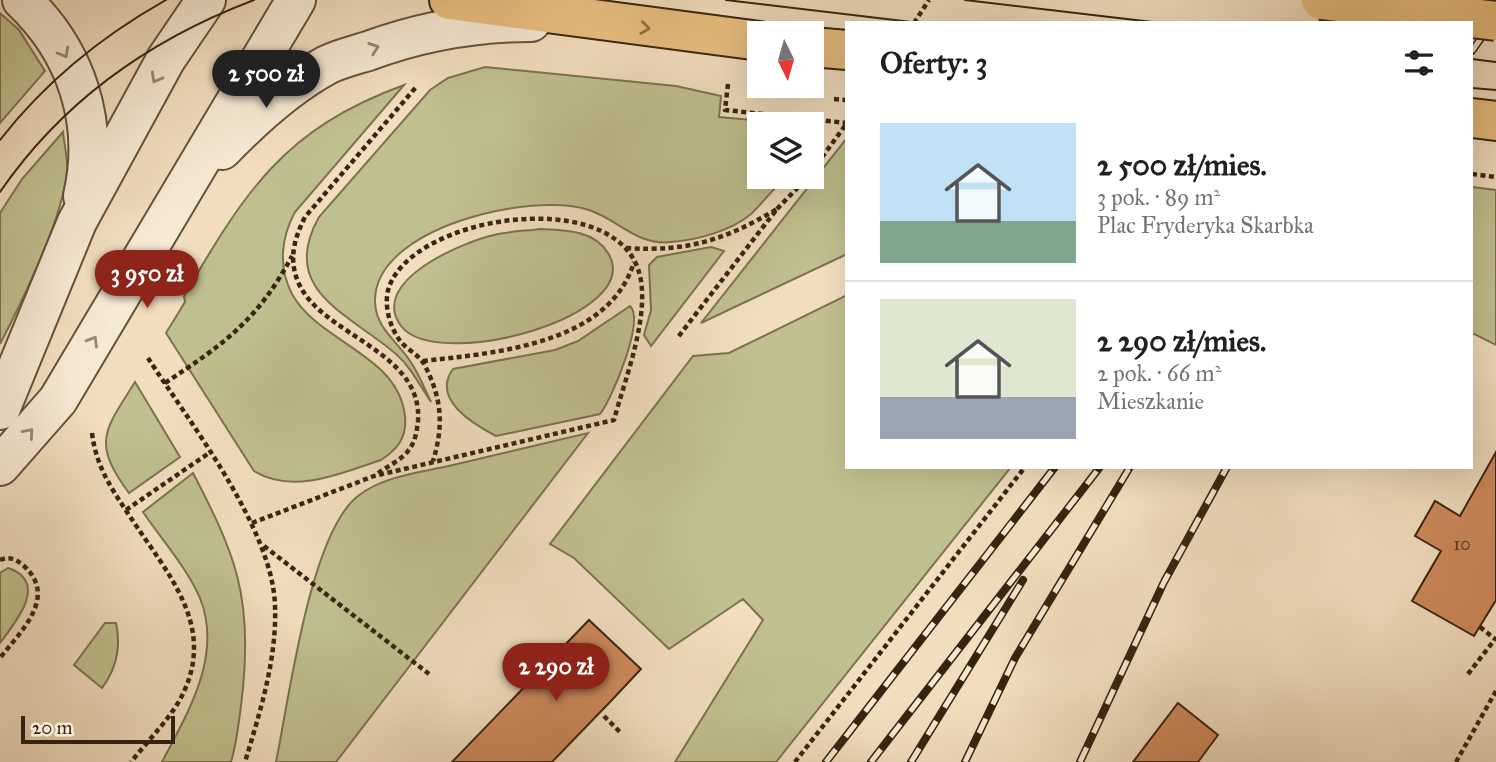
<!DOCTYPE html>
<html lang="pl">
<head>
<meta charset="utf-8">
<style>
  :root { --surface:#fff; --page:#f6f6f6; --text:#202124; --muted:#757577; --line:#e0e0e0; --accent:#8f2418 }
  body { margin:0; font-family:"IM FELL Great Primer",serif; background:var(--page); color:var(--text); height:100vh; display:flex; flex-direction:column; font-size:26px; white-space:nowrap }
  * { box-sizing:border-box; margin:0 }
  p { font-size:23px; color:var(--muted) }
  .icon { flex:none; width:38px; height:38px; fill:none; stroke:currentColor; stroke-width:2; stroke-linecap:round; stroke-linejoin:round }
  .map { position:relative; flex:1; overflow:hidden }
  .side { position:absolute; left:845px; top:21px; width:628px; height:448px; display:flex; flex-direction:column; background:var(--surface); border-radius:0px; box-shadow:0 7px 28px #0002 }
  .side>* { flex:none }
  .needle { width:46px; rotate:175deg }
  .buttons { position:absolute; left:747px; top:21px; display:grid; gap:14px }
  .buttons a { display:grid; place-items:center; width:77px; height:77px; border-radius:0px; background:var(--surface); box-shadow:0 7px 28px #0002; font-size:35px }
  .scale { position:absolute; left:21px; bottom:18px; width:154px; box-sizing:border-box; padding-left:7px; border:4px solid #372410; border-top:0; font-size:19px; line-height:24px; white-space:nowrap; color:#372410; -webkit-text-stroke:5px #f7ead5; paint-order:stroke }
  .price { position:absolute; translate:-50% -60px; padding:0 16px; border-radius:24px; background:var(--accent); color:#fff; font-size:23px; line-height:46px; filter:drop-shadow(0 2px 4px #0008) }
  .price::after { content:''; position:absolute; left:50%; top:42px; width:21px; height:16px; margin-left:-10px; background:inherit; clip-path:polygon(0 0,100% 0,50% 100%) }
  .price.on { background:#222; color:#fff }
  ul { padding:0; list-style:none }
  li { display:flex; align-items:center; gap:21px; height:175px; padding:0 35px }
  li+li { border-top:2px solid var(--line) }
  li span { display:grid; place-items:center; flex:none; width:196px; height:140px; border-radius:0px; color:#555 }
  li>.icon { margin-inline-start:auto }
  span .icon { width:84px; height:84px; fill:#fffc; stroke-width:1 }
  li b { font-size:30px }
  h2 { display:flex; justify-content:space-between; align-items:center; height:84px; padding:0 35px; font-size:30px }
  .map>svg:first-child { display:block }
  .green { fill:#c0c08e; stroke:#7c724f; stroke-width:2 }
  .building { fill:#cd895c; stroke:#372410; stroke-width:2 }
  .lines { fill:none; stroke-linecap:round; stroke-linejoin:round }
  .tertiary-casing { stroke:#66523c; stroke-width:42 }
  .primary-casing { stroke:#372410; stroke-width:42 }
  .path { stroke:#372410; stroke-width:4.5; stroke-dasharray:5 3.5; stroke-linecap:butt }
  .tertiary { stroke:#f7ead5; stroke-width:38 }
  .primary { stroke:#e9bf80; stroke-width:38 }
  .tram { stroke:#372410; stroke-width:2 }
  .rail-casing { stroke:#372410; stroke-width:8 }
  .rail { stroke:#f7ead5; stroke-width:5; stroke-dasharray:16; stroke-linecap:butt }
  .primary-bridge-casing { stroke:#372410; stroke-width:42; stroke-linecap:butt }
  .primary-bridge { stroke:#e9bf80; stroke-width:38 }
  .oneway { stroke:#907248 }
  .oneway2 { stroke:#978772 }
  .labels { text-anchor:middle; stroke-width:5; stroke-linejoin:round; paint-order:stroke }
  .number-label { font-size:18px; fill:#5c3d23 }
</style>
</head>
<body>
<div class="map">
<svg width="1496" height="762" viewBox="0 0 1496 762">
  <rect width="100%" height="100%" fill="#f2debf"/>
  <filter id="stains"><feTurbulence type="fractalNoise" baseFrequency=".00286" numOctaves="4"/><feColorMatrix values="0 0 0 0 .2 0 0 0 0 .09 0 0 0 0 .02 0 0 0 .5 -.17"/></filter>
  <radialGradient id="worn" r=".72"><stop offset=".6" stop-color="#630" stop-opacity="0"/><stop offset="1" stop-color="#630" stop-opacity=".3"/></radialGradient>
  <path class="green" d="M0,13L19,30L45,71L0,123Z
    M485,67L676,86L721,96L719,117L797,124H760V177H789C773,187 764,202 751,214C731,231 697,240 671,242C637,246 619,220 589,210C533,191 373,227 375,302C376,330 399,342 412,364C420,376 425,390 431,402C420,386 411,367 396,354C348,313 278,290 319,217L430,90L448,78Z
    M404,85L295,212C281,238 278,267 292,294C319,343 398,354 405,416C407,437 398,449 381,460C341,473 294,495 254,471L166,333L185,302L184,296C246,190 284,129 404,85Z
    M63,132C64,144 68,158 67,171C64,215 21,304 0,344V213L22,179Z
    M847,138V254L701,323Z
    M1472,187L1496,190V345L1472,333Z
    M541,229C565,230 594,230 608,253C647,316 437,373 401,326C368,281 463,242 494,235C509,231 526,231 541,229Z
    M711,247L724,251L651,346L644,335L651,310L649,265L657,257Z
    M847,295V467H1011L776,762H675L763,620L743,599L669,649L574,558L550,544L693,356L729,353Z
    M630,306C645,320 612,399 600,414L496,436C473,424 431,399 453,369L555,350L578,341Z
    M135,382L180,457L129,493C91,442 105,430 135,382Z
    M588,433L336,762H276C289,699 310,533 358,496C383,476 422,472 453,465C498,454 543,444 588,433Z
    M193,473C235,554 252,595 243,688C240,713 238,738 231,762H162C188,712 223,656 200,598C187,568 162,540 143,512Z
    M8,568C50,582 15,623 0,643V573Z
    M105,623H116C121,646 116,669 102,688L74,665Z"/>
  <path class="building" d="M1496,452V600L1474,636L1412,601L1441,551L1415,536L1435,501L1460,516Z
    M589,620L641,669L610,702L552,762H452Z
    M1178,703L1218,735L1198,762H1133Z"/>
  <g class="lines">
    <g class="tertiary-casing">
      <path id="tertiary" d="M22,0C76,51 100,122 83,196
        M222,150C253,118 288,86 327,65C339,59 355,55 368,51C422,31 474,22 531,22
        M0,410L77,222L166,59L206,0
        M0,466L58,400L296,0"/>
    </g>
    <g class="primary-casing">
      <path id="primary" d="M449,0L760,41
        M812,47L847,50
        M1472,118L1496,121"/>
    </g>
    <path class="path" d="M914,23L929,0
      M728,84L725,110L847,123
      M765,89L798,94
      M834,99L847,100
      M812,171L847,123
      M1472,174L1496,177
      M777,209L808,177
      M626,248C688,252 725,240 777,209L678,337
      M148,358C190,423 273,529 275,606C277,659 260,712 245,762
      M423,361C494,353 609,345 634,262
      M165,383C224,344 258,320 292,256
      M92,433C96,466 111,488 129,515C168,575 221,629 178,703C165,724 146,743 131,762
      M378,473C387,467 401,460 408,451C415,443 417,431 418,421C423,351 323,336 299,284C288,260 294,239 305,217L417,86
      M126,510L209,453
      M252,523L374,476L614,420C625,378 655,305 636,264C601,187 414,217 389,287C383,305 390,328 401,342C408,350 419,355 424,364C442,398 444,425 433,461
      M264,546L429,674
      M0,560C10,556 16,559 24,566C58,597 21,631 0,658
      M1480,627L1495,639
      M1468,674L1496,638
      M604,716L621,733
      M795,762L1025,467
      M1456,762L1496,691"/>
    <use href="#tertiary" class="tertiary"/>
    <use href="#primary" class="primary"/>
    <path class="tram" d="M726,0L920,23
      M965,0L1161,23
      M1472,59L1496,62
      M1472,88L1496,90
      M0,140C46,81 102,36 166,0
      M0,192C63,100 151,39 254,0"/>
    <g class="rail-casing">
      <path id="rail" d="M1402,23L1420,0
        M1445,23L1462,0
        M1472,51L1496,17
        M826,762L1055,467
        M871,762L1100,467
        M911,762L1023,580
        M965,762L1015,658L1130,467
        M1080,762L1164,582L1227,467"/>
    </g>
    <use href="#rail" class="rail"/>
    <g class="primary-bridge-casing">
      <path id="primary-bridge" d="M1321,0L1496,21"/>
    </g>
    <use href="#primary-bridge" class="primary-bridge"/>
  </g>
  <defs><path id="oneway-chevron" d="M-2-3.5L2.5 0L-2 3.5" fill="none" stroke-width="1.6" stroke-linecap="round" stroke-linejoin="round" transform="scale(1.75)"/></defs>
  <use class="oneway" href="#oneway-chevron" transform="translate(645 28) rotate(8)"/>
  <g class="oneway2">
    <use href="#oneway-chevron" transform="translate(374 48) rotate(-19)"/>
    <use href="#oneway-chevron" transform="translate(64 53) rotate(61)"/>
    <use href="#oneway-chevron" transform="translate(156 78) rotate(119)"/>
    <use href="#oneway-chevron" transform="translate(93 341) rotate(-59)"/>
    <use href="#oneway-chevron" transform="translate(29 433) rotate(-49)"/>
  </g>
  <g class="labels">
    <g class="number-label">
      <text x="1462" y="550">10</text>
    </g>
  </g>
  <rect width="100%" height="100%" filter="url(#stains)"/>
  <rect width="100%" height="100%" fill="url(#worn)"/>
</svg>
<div class="buttons">
<a><svg class="needle" viewBox="-14 -14 28 28"><path d="M0-13l5 13h-10z" fill="#e53935"/><path d="M0 13l5-13h-10z" fill="#757577"/></svg></a>
<a><svg class="icon" aria-label="layers" viewBox="0 0 24 24"><path d="M12 4l9 5-9 5-9-5zM3 14l9 5 9-5"/></svg></a>
</div>
<div class="scale">20 m</div>
<b class="price on" style="left:266px;top:110px">2 500 zł</b>
<b class="price" style="left:147px;top:310px">3 950 zł</b>
<b class="price" style="left:556px;top:703px">2 290 zł</b>
<section class="side">
<h2>Oferty: 3<svg class="icon" aria-label="filters" viewBox="0 0 24 24"><path d="M4 7h16M4 17h16"/><circle cx="9" cy="7" r="2"/><circle cx="15" cy="17" r="2"/></svg></h2>
<ul>
<li><span style="background:linear-gradient(#bfe0f5 70%,#7fa58c 0)"><svg class="icon" aria-label="home" viewBox="0 0 24 24"><path d="M3 11l9-7 9 7M6 9v11h12V9"/></svg></span><div><b>2 500 zł/mies.</b><p>3 pok. · 89 m²</p><p>Plac Fryderyka Skarbka</p></div></li>
<li><span style="background:linear-gradient(#dfe7d0 70%,#9aa5b1 0)"><svg class="icon" aria-label="home" viewBox="0 0 24 24"><path d="M3 11l9-7 9 7M6 9v11h12V9"/></svg></span><div><b>2 290 zł/mies.</b><p>2 pok. · 66 m²</p><p>Mieszkanie</p></div></li>
</ul>
</section>
</div>
</body>
</html>
